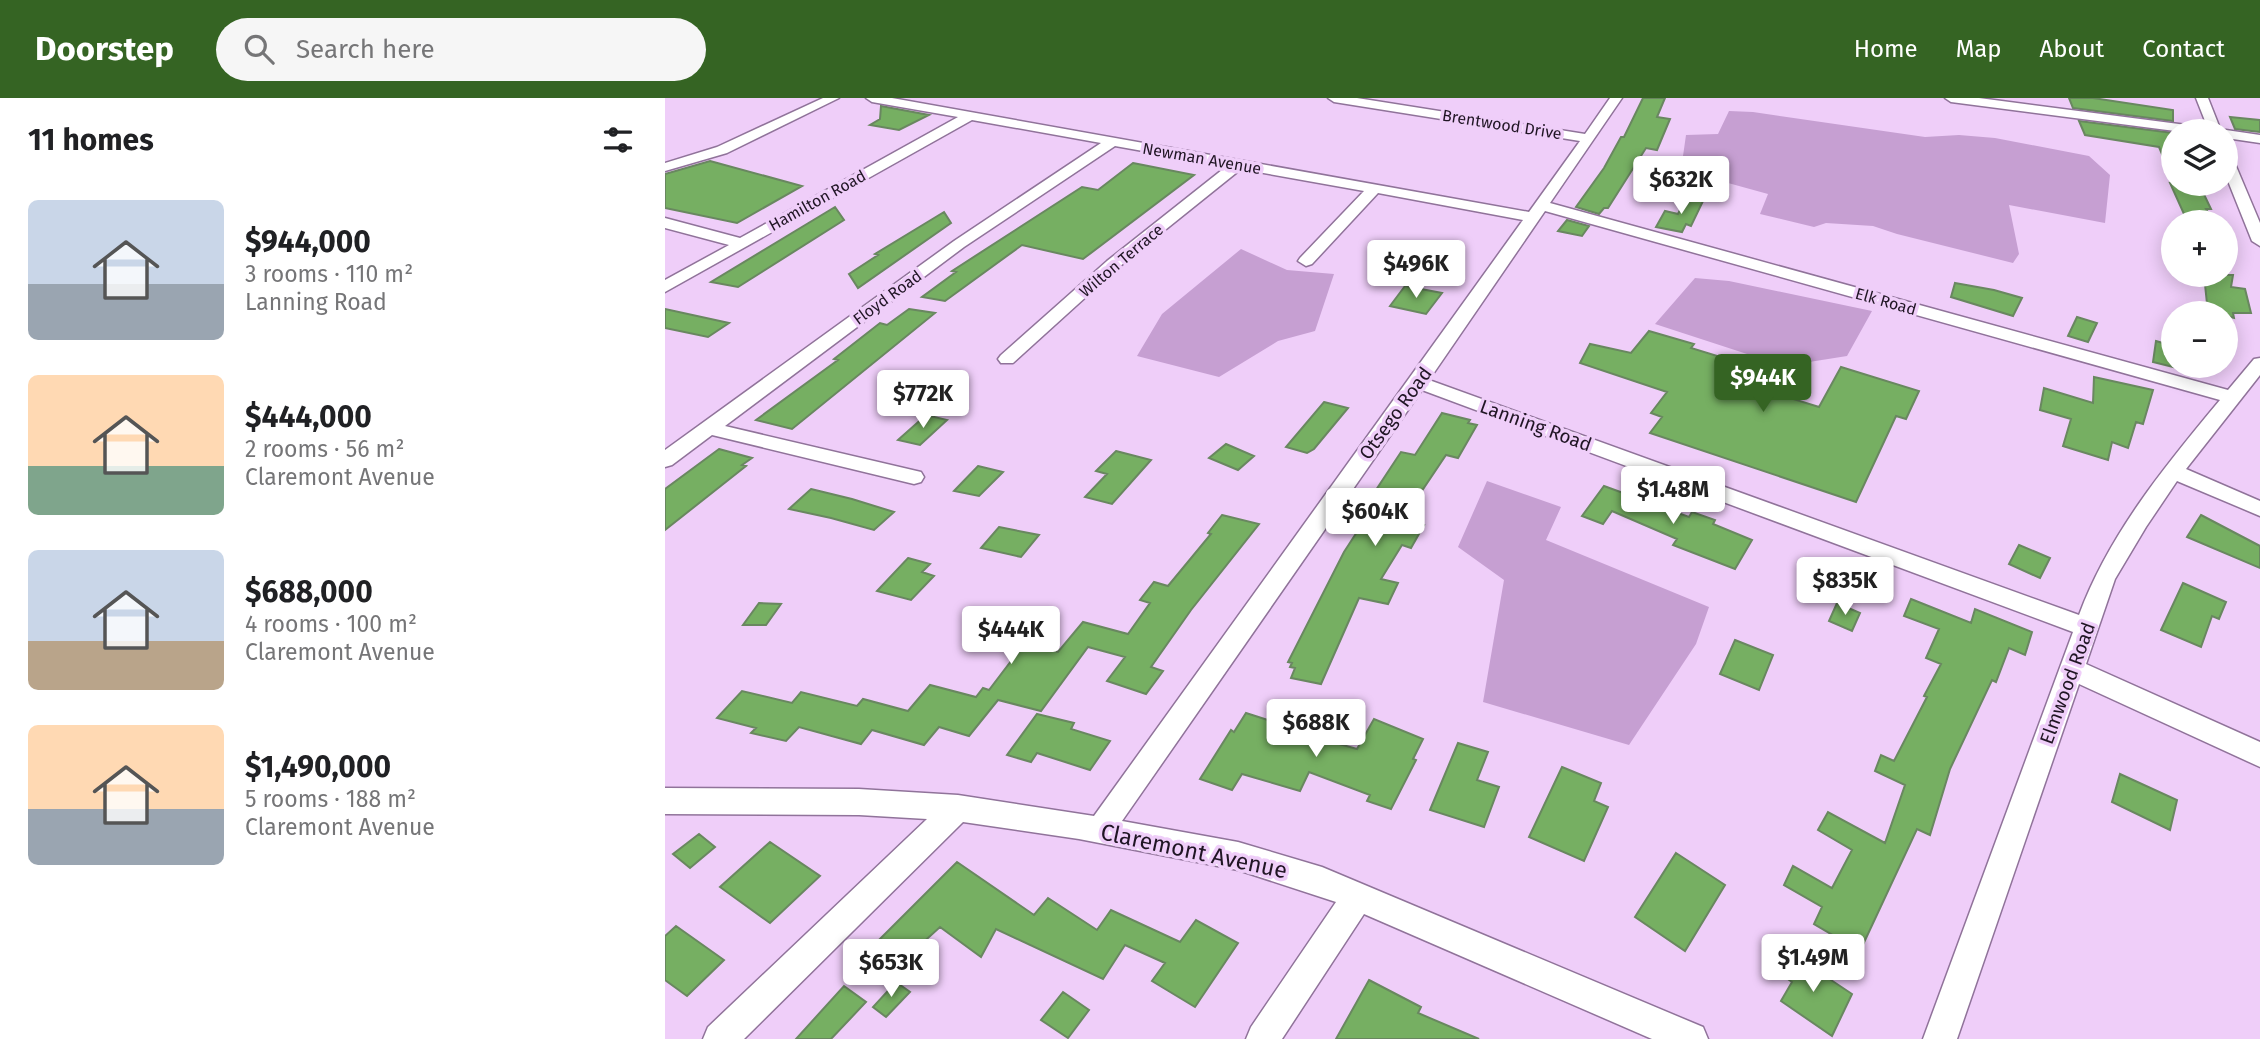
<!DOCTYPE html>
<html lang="en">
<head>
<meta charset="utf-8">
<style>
  :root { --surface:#fff; --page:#f6f6f6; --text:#202124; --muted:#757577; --accent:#356423 }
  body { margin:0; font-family:"Fira Sans",sans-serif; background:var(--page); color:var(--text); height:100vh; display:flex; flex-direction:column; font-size:26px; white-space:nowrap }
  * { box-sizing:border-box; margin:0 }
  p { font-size:23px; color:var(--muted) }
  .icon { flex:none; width:38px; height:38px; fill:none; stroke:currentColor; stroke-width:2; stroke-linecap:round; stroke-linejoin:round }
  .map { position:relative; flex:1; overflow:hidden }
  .details { display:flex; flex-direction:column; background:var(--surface); width:665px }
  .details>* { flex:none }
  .fabs { position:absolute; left:1496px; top:21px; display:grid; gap:14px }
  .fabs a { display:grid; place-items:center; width:77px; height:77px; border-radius:50%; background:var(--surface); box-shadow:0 4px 18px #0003; font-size:35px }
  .price { position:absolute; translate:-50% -60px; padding:0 16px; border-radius:7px; background:#fff; color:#222; font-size:23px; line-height:46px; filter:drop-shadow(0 2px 4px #0008) }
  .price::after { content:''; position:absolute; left:50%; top:42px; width:21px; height:16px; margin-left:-10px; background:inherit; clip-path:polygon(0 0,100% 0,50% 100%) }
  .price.active { background:var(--accent); color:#fff }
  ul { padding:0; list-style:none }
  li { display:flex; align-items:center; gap:21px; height:175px; padding:0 28px }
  li span { display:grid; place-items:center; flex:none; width:196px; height:140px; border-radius:10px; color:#555 }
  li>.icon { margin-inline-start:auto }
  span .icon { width:84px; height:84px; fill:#fffc; stroke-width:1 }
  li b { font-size:30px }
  h2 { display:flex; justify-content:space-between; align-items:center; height:84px; padding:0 28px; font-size:30px }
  header { display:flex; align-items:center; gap:42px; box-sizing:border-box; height:98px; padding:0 35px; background:var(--accent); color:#fff }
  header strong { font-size:33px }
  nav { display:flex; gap:38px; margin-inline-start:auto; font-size:24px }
  .search { width:490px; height:63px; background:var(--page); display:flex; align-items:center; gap:18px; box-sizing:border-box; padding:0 24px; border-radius:38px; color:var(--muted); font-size:26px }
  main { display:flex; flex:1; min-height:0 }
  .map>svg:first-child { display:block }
  .green { fill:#c69fd2 }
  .building { fill:#76af62; stroke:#698760; stroke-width:2 }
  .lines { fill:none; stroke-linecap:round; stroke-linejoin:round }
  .street-casing { stroke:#90739a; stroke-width:3 }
  .street { fill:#fff; fill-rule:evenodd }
  .labels { text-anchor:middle; stroke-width:7; stroke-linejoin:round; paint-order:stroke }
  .far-street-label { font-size:16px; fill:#201524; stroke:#efcef9 }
  .street-label { font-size:19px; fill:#201524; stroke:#efcef9 }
  .near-street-label { font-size:23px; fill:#201524; stroke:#efcef9 }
</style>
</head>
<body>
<header>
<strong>Doorstep</strong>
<div class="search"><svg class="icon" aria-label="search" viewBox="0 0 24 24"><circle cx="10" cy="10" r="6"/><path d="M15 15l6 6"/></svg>Search here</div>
<nav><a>Home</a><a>Map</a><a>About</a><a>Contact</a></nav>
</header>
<main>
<section class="details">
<h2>11 homes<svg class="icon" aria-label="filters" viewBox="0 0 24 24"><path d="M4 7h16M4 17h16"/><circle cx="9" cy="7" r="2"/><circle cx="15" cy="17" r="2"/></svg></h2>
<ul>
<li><span style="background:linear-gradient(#c9d6e8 60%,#9aa5b1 0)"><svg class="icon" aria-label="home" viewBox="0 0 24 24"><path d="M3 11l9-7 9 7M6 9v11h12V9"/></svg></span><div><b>$944,000</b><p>3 rooms · 110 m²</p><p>Lanning Road</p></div></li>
<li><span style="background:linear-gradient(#ffd9b3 65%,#7fa58c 0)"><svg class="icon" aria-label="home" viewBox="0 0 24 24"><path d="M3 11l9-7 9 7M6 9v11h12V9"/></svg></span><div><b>$444,000</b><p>2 rooms · 56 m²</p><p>Claremont Avenue</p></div></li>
<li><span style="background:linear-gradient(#c9d6e8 65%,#b9a48a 0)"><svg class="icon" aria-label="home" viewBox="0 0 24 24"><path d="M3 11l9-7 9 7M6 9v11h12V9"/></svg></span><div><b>$688,000</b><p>4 rooms · 100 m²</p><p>Claremont Avenue</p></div></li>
<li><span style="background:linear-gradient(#ffd9b3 60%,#9aa5b1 0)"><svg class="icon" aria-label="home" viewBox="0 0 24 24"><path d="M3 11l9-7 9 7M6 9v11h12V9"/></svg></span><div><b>$1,490,000</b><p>5 rooms · 188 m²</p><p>Claremont Avenue</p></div></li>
</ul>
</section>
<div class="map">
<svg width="1595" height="941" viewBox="0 0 1595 941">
  <rect width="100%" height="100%" fill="#efcef9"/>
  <path class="green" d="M1064,13L1088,14L1260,39L1294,37L1330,40L1424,58L1445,77L1440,125L1344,107L1354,156L1348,165L1232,136L1208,128L1161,125L1149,129L1095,116L1103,96L1016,72L1021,37L1053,36Z
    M576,151L622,172L669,176L650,233L613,243L554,279L472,258L497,216Z
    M1030,180L1064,183L1207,213L1182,258L1119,268L990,226Z
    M822,383L896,409L881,442L1044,509L1031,546L964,647L818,604L839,482L793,449Z"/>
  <path class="building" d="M978,0H1000L992,19L1005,21L992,52L981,50L943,110H939L934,116L911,109L939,70L956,39H959Z
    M1404,0H1428L1508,12V23L1408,10Z
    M216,8L264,17L234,32L205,27L215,21Z
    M1565,19L1595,22V34L1570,31Z
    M1414,23L1508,35V82L1494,49L1420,37Z
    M45,63L137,88L72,125L0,110V76Z
    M468,65L529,77L418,161L357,147L280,203L257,199L291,174L287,173L417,89L433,92Z
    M1505,85L1535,88L1546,111H1541L1548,124L1528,123L1524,116H1519Z
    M1021,100L1038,103L1026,128L1021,126L1017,134L991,129L1000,113L1013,116Z
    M170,109L179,122L73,189L46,184Z
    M279,114L286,125L193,190L184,176L213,157L210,156Z
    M902,122L924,128L917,138L893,133Z
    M1539,177H1568L1566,189L1580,191L1586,215H1568L1569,220L1561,218V215H1543Z
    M1290,185L1329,192L1357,200L1348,218L1286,199Z
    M740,188L777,195L761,216L725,208Z
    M0,211L64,225L43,239L0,230Z
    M244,211L270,215L127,331L91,322L173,262L169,261L215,225L222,227Z
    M1412,219L1432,225L1423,244L1403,238Z
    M984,233L1029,246L1026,250L1085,268L1074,284L1154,309L1176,269L1254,293L1241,321L1231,318L1191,404L985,335L997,319L986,315L1002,294L915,265L925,246L966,255Z
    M1491,243L1508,248V269L1488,264Z
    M1429,279L1488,292L1478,326L1471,324L1463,350L1447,344L1443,362L1398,348L1406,321L1375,312L1379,290L1428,305Z
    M659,304L683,310L649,351L642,355L621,349Z
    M777,315L805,322L803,325L812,327L793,360L781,357L738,421L759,427L746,450L737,447L716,481L733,485L723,506L694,500L656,586L626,580L630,570L625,569L627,565L623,564L679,454L718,394L711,392L736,354L750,357Z
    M261,317L282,322L255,347L233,342Z
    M561,346L589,358L573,372L544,360Z
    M54,351L87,360L77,367L81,368L0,432V391Z
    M451,353L486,362L447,406L420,399L442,376L431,373Z
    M313,368L338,374L314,398L289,393Z
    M939,388L1024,419L1027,414L1050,422L1048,426L1087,442L1070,471L1008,447L1012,441L947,413L938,426L917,418Z
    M146,391L187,401L229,414L209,432L166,420L124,411Z
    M557,417L594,426L526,512L486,569L498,573L481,596L442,583L460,559L423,549L376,613L333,602L304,638L274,629L259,647L207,632L196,646L134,629L121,643L86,635L91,630L52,620L77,593L127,605L136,594L192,608L198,601L243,613L265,587L311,599L318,590L324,592L359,546L393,554L418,524L463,536L485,505L475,502L489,484L503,488L546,436L543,435Z
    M1536,417L1595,448V470L1522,439Z
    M334,429L374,437L356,459L316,450Z
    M1354,447L1385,460L1375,480L1344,466Z
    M243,460L265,466L257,474L269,478L246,502L212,493Z
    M1518,485L1561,504L1554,521L1547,518L1536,549L1496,532Z
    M1246,501L1306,525L1310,511L1367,534L1360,557L1344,550L1331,584L1327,582L1285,671L1265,737L1252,731L1195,853L1149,826L1157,809L1119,787L1128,768L1167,790L1187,752L1153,732L1163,714L1220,745L1240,687L1210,673L1216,657L1229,663L1262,599L1259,598L1276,566L1261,560L1274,531L1239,518Z
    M94,505L116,506L101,527H78Z
    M1172,505L1195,515L1187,533L1164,523Z
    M1070,542L1108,557L1094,592L1055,576Z
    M581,615L609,624L607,627L692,651L709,621L758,641L748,661L751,662L726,711L702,703L705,697L644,674L635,693L577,676L567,692L535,681L566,632L569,634Z
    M372,616L409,625L406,631L445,643L425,672L372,655L366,664L342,657Z
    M793,645L823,654L812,682L834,689L819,729L765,712Z
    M897,669L936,685L929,703L943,709L919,763L864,739Z
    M1455,676L1512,702L1505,732L1447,704Z
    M34,736L50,749L25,770L8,756Z
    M105,744L155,778L105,825L55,789Z
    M1011,755L1060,787L1020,853L970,819Z
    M292,764L369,817L383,800L432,832L446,812L515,844L531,822L573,845L530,909L487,883L500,865L460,847L438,881L331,831L316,859L275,829L230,870L205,851Z
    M11,828L59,862L22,898L0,882V838Z
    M1121,852L1187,896L1167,938L1116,903L1127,884L1110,872Z
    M704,882L756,909L753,915L814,941H671Z
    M231,884L245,894L221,919L208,909Z
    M179,888L201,904L166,941H131Z
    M398,894L424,912L403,940L376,922Z"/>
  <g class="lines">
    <g class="street-casing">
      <path id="street" d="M158,0H174L62,55L0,73V65L52,49Z
        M201,0H227L864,114L915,43L669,4L663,0H692L920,36L945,0H957L885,105L1563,292L1589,261L1595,260V277L1521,371L1595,403V418L1512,383L1481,429L1450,481L1421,566L1595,644V669L1414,586L1292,941H1258L1408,534L757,292L457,723L573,744L657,769L1038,929L1043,941H987L699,816L617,941H581L586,929L671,804L573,772L414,741L298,724L79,941H38L43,929L262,721L194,717L0,716V690L194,691L293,697L429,718L858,122L713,95L647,166L641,168L633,163L635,160L699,93L576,71L454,169L348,265H336L333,261L336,257L442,163L562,68L450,48L299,149L60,328L256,374L259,379L256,384L249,386L47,337L7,367L0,369V352L289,143L436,45L307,22L0,194V182L64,147L0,130V120L75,140L293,19L207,4ZM880,113L1555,302C1500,368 1444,436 1414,517L764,282Z
        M1280,0H1314L1537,29L1543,33H1510L1286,4Z
        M1531,0H1543L1556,33H1544Z
        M1561,32L1595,37V45L1561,40V33H1556Z
        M1561,57L1568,61L1595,125V148L1587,143L1561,78Z"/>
    </g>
    <use href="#street" class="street"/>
  </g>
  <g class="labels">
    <g class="far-street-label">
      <text transform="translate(837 26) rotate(9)" y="6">Brentwood Drive</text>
      <text transform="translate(537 60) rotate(10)" y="6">Newman Avenue</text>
      <text transform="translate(152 102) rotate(-29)" y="6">Hamilton Road</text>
      <text transform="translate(456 162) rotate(-40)" y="6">Wilton Terrace</text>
      <text transform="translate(222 199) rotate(-36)" y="6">Floyd Road</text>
      <text transform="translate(1221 203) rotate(16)" y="6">Elk Road</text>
    </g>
    <g class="street-label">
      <text transform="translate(730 315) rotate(-54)" y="7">Otsego Road</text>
      <text transform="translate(871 327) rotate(20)" y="7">Lanning Road</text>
      <text transform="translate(1402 585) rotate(-70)" y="7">Elmwood Road</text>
    </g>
    <g class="near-street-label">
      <text transform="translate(529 753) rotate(12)" y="8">Claremont Avenue</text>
    </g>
  </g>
</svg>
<div class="fabs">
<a><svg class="icon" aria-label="layers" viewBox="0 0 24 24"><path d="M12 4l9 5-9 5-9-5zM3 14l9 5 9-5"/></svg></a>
<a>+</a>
<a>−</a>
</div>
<b class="price" style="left:1016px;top:118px">$632K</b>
<b class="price" style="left:751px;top:202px">$496K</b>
<b class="price active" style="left:1098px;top:316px">$944K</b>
<b class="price" style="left:258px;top:332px">$772K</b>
<b class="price" style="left:1008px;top:428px">$1.48M</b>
<b class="price" style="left:710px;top:450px">$604K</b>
<b class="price" style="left:1180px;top:519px">$835K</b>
<b class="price" style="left:346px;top:568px">$444K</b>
<b class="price" style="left:651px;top:661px">$688K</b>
<b class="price" style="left:1148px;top:896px">$1.49M</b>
<b class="price" style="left:226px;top:901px">$653K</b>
</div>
</main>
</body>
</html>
